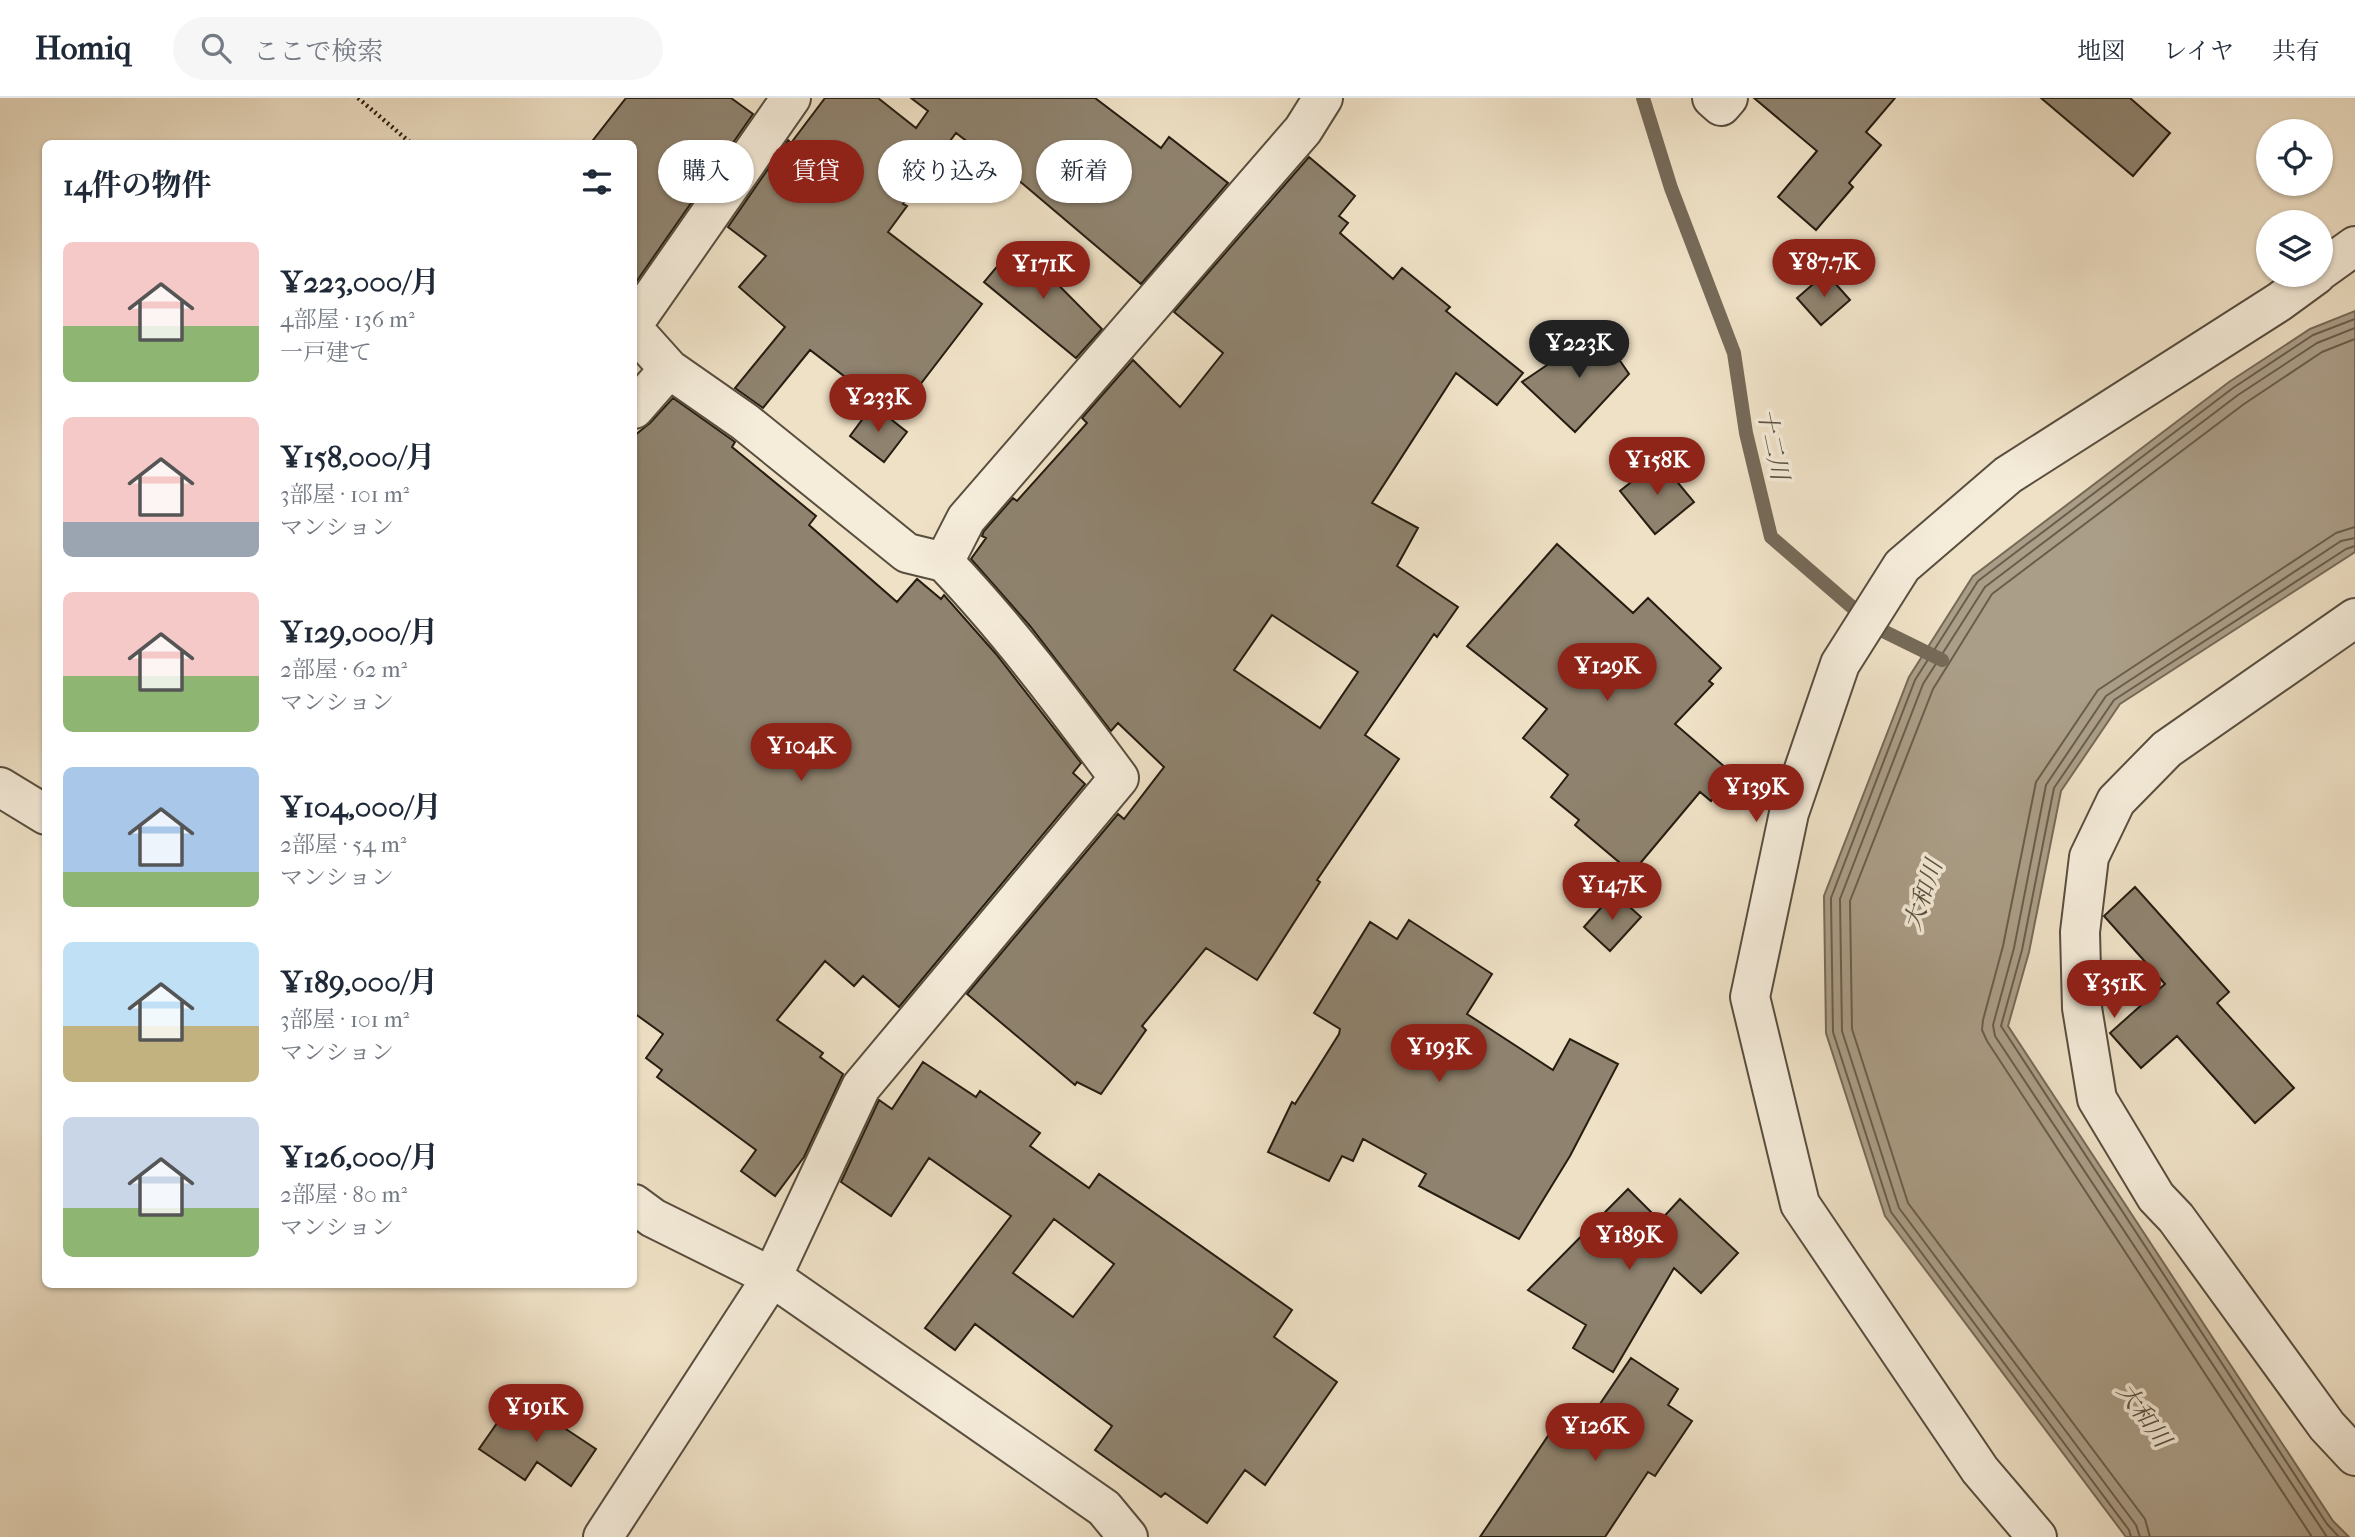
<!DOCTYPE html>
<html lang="ja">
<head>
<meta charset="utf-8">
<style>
  :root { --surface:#fff; --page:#f6f6f7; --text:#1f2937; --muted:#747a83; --line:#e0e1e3; --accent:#8f2418 }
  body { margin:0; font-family:"IM FELL French Canon","Noto Serif JP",serif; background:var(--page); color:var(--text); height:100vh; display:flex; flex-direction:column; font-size:26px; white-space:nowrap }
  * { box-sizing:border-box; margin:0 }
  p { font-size:23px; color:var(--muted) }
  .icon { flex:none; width:38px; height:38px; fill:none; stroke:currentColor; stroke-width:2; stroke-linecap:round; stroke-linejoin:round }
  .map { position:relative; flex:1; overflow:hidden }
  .drawer { position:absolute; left:42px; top:42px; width:595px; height:1148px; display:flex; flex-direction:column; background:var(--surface); border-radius:10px; box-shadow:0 2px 5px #0004 }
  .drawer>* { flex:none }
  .top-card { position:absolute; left:658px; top:42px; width:665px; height:63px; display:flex; gap:14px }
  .controls { position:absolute; left:2256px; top:21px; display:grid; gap:14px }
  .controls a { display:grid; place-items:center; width:77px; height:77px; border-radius:50%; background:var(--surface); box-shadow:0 2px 5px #0004; font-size:35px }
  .price { position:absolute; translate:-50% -60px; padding:0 16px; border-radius:24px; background:var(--accent); color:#fff; font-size:23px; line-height:46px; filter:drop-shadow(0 2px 4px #0008) }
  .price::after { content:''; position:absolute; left:50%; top:42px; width:21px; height:16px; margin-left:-10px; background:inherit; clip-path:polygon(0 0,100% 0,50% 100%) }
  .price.selected { background:#222; color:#fff }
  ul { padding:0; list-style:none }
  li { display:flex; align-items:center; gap:21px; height:175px; padding:0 21px }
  li span { display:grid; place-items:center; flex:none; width:196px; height:140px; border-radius:10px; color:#555 }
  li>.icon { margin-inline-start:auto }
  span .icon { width:84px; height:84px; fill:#fffc; stroke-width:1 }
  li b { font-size:30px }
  h2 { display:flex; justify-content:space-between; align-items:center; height:84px; padding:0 21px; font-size:30px }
  .pill { padding:0 24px; border-radius:32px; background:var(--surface); box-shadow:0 2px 5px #0004; font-size:24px; line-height:63px }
  .pill.selected { background:var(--accent); color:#fff }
  header { display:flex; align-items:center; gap:42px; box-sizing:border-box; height:98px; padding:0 35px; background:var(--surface); border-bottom:2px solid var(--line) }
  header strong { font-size:33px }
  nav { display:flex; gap:38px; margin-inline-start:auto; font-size:24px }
  .search { width:490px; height:63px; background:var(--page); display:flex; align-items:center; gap:18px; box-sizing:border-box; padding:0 24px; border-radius:38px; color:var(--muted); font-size:26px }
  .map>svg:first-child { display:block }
  .water { fill:#ab9e88; stroke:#766a58; stroke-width:2 }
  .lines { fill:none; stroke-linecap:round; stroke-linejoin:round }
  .shore { stroke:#685e4c; stroke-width:2 }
  .stream { stroke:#766a58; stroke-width:14 }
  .building { fill:#8f836f; stroke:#261d11; stroke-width:2; fill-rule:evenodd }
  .minor-casing { stroke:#584e3e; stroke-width:42 }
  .path { stroke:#261d11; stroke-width:4.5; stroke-dasharray:2 3.5; stroke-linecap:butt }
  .minor { stroke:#f5ecda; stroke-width:38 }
  .labels { text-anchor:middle; stroke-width:7; stroke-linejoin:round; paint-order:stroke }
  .water-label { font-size:24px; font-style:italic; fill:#5b5141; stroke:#f5ecda }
</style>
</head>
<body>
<header>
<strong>Homiq</strong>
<div class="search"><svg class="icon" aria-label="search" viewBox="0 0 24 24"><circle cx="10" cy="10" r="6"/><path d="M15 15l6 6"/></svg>ここで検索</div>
<nav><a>地図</a><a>レイヤ</a><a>共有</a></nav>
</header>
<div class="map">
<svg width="2355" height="1439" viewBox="0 0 2355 1439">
  <rect width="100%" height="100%" fill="#efe1c6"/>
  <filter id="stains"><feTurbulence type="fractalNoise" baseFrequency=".00286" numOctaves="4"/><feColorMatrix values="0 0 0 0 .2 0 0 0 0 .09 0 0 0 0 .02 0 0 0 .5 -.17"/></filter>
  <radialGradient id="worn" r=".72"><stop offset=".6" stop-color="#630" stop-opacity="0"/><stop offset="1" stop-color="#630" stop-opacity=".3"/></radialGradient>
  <path class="water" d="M2355,213V454L2120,606L2061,693L2029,854L2008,928L2333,1423L2349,1439H2126L1885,1118L1826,935L1824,798L1909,579L1973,478L2229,284L2310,231Z"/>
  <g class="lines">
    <path class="shore" d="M2131,1439L2129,1432L1891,1114L1833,934L1831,800L1915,582L1978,483L2233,290L2313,237L2355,221
      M2140,1439L2136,1427L1899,1110L1842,933L1840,801L1923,586L1985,489L2238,297L2317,245L2355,230
      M2150,1439L2145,1421L1908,1105L1852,931L1850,803L1933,591L1992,496L2244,306L2322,254L2355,241
      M2312,1439L1987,943L1982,932L1983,922L2003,848L2036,684L2098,592L2336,435L2355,429
      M2327,1439L1995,938L1993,927L2014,850L2046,687L2106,598L2341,443L2355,440
      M2339,1439L2327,1426L2001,928L2022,852L2054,690L2114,602L2346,451L2355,448"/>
    <path class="stream" d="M1643,0L1671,90L1734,255L1746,335L1771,439L1875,529L1942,562"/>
  </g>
  <path class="building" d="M626,0H731L753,16L634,187V46H590Z
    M825,0H878L916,30L928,13L911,0H1095L1161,50L1169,39L1228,85L1141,186L1023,86L956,35L903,106L907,108L888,134L982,206L896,318L810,252L763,310L735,290L785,229L739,189L766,158L728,129L788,42L791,45Z
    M1754,0H1895L1866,34L1881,47L1849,85L1853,89L1816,132L1778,99L1817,53Z
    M2041,0H2130L2170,35L2133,78Z
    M1309,59L1355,98L1339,118L1348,125L1340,135L1393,181L1402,170L1450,209L1446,213L1523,275L1497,307L1456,275L1372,405L1418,430L1397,468L1458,509L1437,539L1434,536L1365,637L1399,661L1317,782L1320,784L1257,882L1206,850L1142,928L1146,932L1101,996L1077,984L1075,987L967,896L1118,716L1124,721L1164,669L1118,625L1111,633L1030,528L971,461L986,440L982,438L984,433L1013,400L1017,403L1087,325L1082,320L1133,262L1180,309L1223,255L1174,214ZM1272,517L1358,574L1320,630L1234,572Z
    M1017,145L1102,231L1076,260L984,184Z
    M1826,175L1850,202L1821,227L1797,200Z
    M1599,232L1629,276L1575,334L1522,284Z
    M673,300L735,344L732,349L816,418L809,427L897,504L917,481L941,501L944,497L996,556L1081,665L1073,675L1085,686L899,909L863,878L854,888L825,863L777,922L823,955L820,959L843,976L804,1059L775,1098L741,1073L756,1052L657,979L662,972L646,960L663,936L634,915V338L650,325Z
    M873,307L907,334L884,364L850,338Z
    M1659,362L1694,404L1655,436L1620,393Z
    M1557,446L1633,515L1648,500L1721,570L1709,583L1713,586L1675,626L1733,676L1711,703L1700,694L1632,775L1575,727L1579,722L1551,699L1568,677L1523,640L1547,611L1467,548Z
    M2135,789L2229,894L2217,905L2294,990L2255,1025L2177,938L2141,970L2110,935L2165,886L2104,818Z
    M1614,795L1641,819L1610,853L1584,829Z
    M1409,822L1492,876L1467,916L1553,972L1570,941L1618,966L1570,1058L1519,1141L1419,1088L1426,1076L1363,1041L1353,1063L1342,1058L1329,1083L1268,1054L1292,1004L1295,1006L1339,936L1340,931L1314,915L1370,824L1397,841Z
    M923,964L976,999L980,993L1040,1035L1030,1048L1089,1090L1099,1076L1292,1212L1274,1239L1337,1284L1265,1387L1245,1372L1207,1425L1165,1395L1161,1399L1095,1352L1112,1328L975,1226L955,1252L925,1230L1011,1118L929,1060L891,1118L841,1084L879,1002L892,1011ZM1054,1121L1114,1166L1073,1219L1013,1175Z
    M1628,1091L1660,1123L1680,1101L1738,1155L1701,1195L1674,1170L1613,1274L1573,1250L1586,1227L1528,1192Z
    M1631,1260L1678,1291L1668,1307L1692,1323L1655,1378L1648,1374L1605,1439H1480L1554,1329L1575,1343Z
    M516,1298L596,1351L571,1388L537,1364L525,1382L479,1351Z"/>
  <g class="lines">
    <g class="minor-casing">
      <path id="minor" d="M1712,0L1721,8L1728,0
        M2320,173L2355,148
        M634,225L791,0
        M634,232L669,271L745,324L907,455L944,464
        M634,311L669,271
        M2355,520L2167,651L2116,703L2089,759L2080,834L2082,910L2097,1001L2156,1099L2176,1120L2327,1328L2355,1358
        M0,689L46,717
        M634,1106L653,1120L772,1179L1104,1410L1128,1439
        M603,1439L772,1179L861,989L1119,680C1064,606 1008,531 944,464L966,421L1303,32L1323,0
        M2037,1439L1980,1372L1800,1106L1750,899L1789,715L1840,566L1902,468L2008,377L2279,204L2316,177"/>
    </g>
    <path class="path" d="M358,0L412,46"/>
    <use href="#minor" class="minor"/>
  </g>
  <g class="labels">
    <g class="water-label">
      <text transform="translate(1773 346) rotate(78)" y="8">十二川</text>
      <text transform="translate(1923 797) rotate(-71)" y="8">大和川</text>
      <text transform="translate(2144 1317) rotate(54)" y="8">大和川</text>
    </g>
  </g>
  <rect width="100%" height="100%" filter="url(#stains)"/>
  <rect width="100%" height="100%" fill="url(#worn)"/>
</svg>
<div class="controls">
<a><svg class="icon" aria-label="locate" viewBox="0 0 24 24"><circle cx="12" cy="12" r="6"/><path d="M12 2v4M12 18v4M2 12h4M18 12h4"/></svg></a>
<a><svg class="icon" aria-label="layers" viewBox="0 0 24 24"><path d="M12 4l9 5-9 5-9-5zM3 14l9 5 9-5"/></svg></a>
</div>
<b class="price" style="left:1824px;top:201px">¥87.7K</b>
<b class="price" style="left:1043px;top:203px">¥171K</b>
<b class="price selected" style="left:1579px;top:282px">¥223K</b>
<b class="price" style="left:878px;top:336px">¥233K</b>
<b class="price" style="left:1657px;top:399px">¥158K</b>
<b class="price" style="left:1607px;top:605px">¥129K</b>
<b class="price" style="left:801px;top:685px">¥104K</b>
<b class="price" style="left:1756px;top:726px">¥139K</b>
<b class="price" style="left:1612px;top:824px">¥147K</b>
<b class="price" style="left:2114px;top:922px">¥351K</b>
<b class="price" style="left:1439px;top:986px">¥193K</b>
<b class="price" style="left:1629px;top:1174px">¥189K</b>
<b class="price" style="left:536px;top:1346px">¥191K</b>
<b class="price" style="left:1595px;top:1365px">¥126K</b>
<div class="top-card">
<a class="pill">購入</a>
<a class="pill selected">賃貸</a>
<a class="pill">絞り込み</a>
<a class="pill">新着</a>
</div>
<section class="drawer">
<h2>14件の物件<svg class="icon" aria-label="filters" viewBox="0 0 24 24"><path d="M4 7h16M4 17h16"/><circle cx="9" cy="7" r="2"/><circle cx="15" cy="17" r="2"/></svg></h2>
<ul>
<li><span style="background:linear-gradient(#f6c9c9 60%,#8fb573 0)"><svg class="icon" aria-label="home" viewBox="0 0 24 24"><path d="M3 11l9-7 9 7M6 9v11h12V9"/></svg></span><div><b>¥223,000/月</b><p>4部屋 · 136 m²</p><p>一戸建て</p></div></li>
<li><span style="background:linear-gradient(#f6c9c9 75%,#9aa5b1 0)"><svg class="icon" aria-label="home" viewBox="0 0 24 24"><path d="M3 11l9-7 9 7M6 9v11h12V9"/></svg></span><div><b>¥158,000/月</b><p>3部屋 · 101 m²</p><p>マンション</p></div></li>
<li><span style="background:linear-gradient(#f6c9c9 60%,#8fb573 0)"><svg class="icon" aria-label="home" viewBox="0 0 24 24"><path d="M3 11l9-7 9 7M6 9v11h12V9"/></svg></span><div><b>¥129,000/月</b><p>2部屋 · 62 m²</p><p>マンション</p></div></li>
<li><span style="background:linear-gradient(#a9c7e8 75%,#8fb573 0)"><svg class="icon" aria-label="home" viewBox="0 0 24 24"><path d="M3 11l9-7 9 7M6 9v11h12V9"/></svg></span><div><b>¥104,000/月</b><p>2部屋 · 54 m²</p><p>マンション</p></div></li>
<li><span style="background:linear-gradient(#bfe0f5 60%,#c2b280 0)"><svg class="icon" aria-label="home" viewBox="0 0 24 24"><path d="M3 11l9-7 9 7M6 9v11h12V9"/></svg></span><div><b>¥189,000/月</b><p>3部屋 · 101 m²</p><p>マンション</p></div></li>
<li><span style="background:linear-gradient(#c9d6e8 65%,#8fb573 0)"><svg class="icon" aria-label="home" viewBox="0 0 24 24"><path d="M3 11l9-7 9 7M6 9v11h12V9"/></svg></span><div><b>¥126,000/月</b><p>2部屋 · 80 m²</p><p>マンション</p></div></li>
</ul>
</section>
</div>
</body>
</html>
